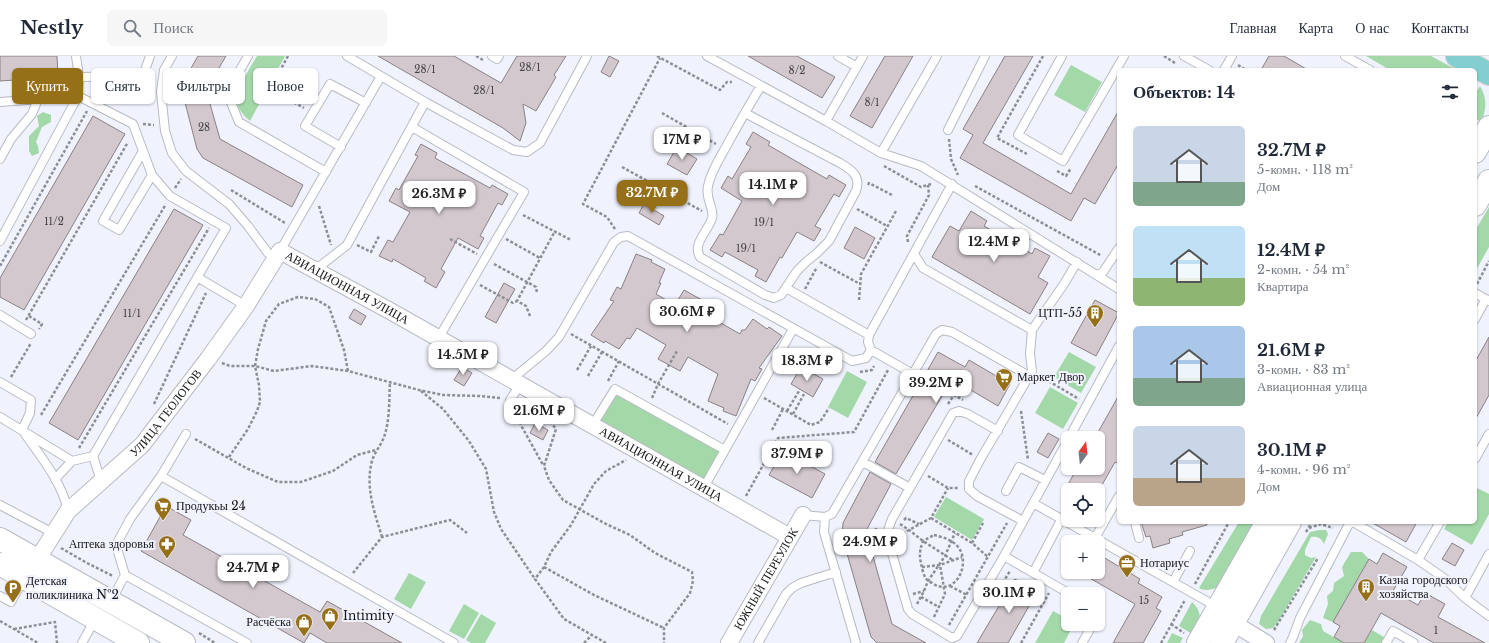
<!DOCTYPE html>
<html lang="ru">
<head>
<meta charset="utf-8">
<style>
  :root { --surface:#fff; --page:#f6f6f7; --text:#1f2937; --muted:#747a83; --line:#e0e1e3; --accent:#966f19 }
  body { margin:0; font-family:"Libre Baskerville",serif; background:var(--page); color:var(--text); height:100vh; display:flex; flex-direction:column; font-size:15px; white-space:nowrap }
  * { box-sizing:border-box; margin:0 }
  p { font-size:13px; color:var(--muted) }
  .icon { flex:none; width:22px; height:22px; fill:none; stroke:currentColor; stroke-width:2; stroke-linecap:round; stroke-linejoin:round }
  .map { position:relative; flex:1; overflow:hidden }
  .sheet { position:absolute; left:1117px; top:12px; width:360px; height:456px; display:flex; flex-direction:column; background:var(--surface); border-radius:6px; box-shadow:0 1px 3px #0004 }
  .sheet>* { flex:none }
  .top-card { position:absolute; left:12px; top:12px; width:380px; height:36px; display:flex; gap:8px }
  .needle { width:26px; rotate:15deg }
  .tools { position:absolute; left:1061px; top:375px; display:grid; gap:8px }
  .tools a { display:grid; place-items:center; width:44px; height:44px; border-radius:6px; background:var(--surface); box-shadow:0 1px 3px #0004; font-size:20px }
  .price { position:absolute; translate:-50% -34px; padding:0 9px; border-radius:8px; background:#fff; color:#222; font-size:13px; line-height:26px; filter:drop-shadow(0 1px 2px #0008) }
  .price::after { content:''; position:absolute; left:50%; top:24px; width:12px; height:9px; margin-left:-6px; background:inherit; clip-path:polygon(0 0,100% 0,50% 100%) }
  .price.active { background:var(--accent); color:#fff }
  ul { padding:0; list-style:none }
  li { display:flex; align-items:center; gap:12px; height:100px; padding:0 16px }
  li span { display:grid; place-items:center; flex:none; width:112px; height:80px; border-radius:6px; color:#555 }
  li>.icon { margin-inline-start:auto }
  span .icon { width:48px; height:48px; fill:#fffc; stroke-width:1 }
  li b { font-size:17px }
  h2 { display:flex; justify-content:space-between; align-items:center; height:48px; padding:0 16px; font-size:17px }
  .tag { padding:0 14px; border-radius:6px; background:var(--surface); box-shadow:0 1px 3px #0004; font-size:14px; line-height:36px }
  .tag.active { background:var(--accent); color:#fff }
  header { display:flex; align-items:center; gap:24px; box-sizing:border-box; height:56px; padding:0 20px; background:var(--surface); border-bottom:1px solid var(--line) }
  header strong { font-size:19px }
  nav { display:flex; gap:22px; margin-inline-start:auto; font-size:14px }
  .search { width:280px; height:36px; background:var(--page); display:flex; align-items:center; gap:10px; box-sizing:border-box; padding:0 14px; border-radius:6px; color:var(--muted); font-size:15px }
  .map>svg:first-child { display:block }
  .green { fill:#a3d8a9 }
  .building { fill:#d2c8ce; stroke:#898186 }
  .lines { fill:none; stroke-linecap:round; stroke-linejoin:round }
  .service-casing { stroke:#b8bbc4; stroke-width:10 }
  .minor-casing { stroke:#b8bbc4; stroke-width:18 }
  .secondary-casing { stroke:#b8bbc4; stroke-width:24 }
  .primary-casing { stroke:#d0d0d1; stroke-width:24 }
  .path { stroke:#8c8f95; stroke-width:2.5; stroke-dasharray:3 2; stroke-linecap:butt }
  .service { stroke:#fff; stroke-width:8 }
  .minor { stroke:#fff; stroke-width:16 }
  .secondary { stroke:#fff; stroke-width:22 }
  .primary { stroke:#83ced0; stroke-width:22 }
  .labels { text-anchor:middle; stroke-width:4; stroke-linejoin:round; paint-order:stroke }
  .number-label { font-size:10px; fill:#434145 }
  .street-label { font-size:12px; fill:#131417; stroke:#f0f3fd }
  .poi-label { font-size:12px; fill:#131417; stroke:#f0f3fd; text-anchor:start }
</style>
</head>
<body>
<header>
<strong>Nestly</strong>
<div class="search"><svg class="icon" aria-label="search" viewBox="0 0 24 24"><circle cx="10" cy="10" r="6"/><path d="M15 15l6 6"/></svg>Поиск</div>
<nav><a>Главная</a><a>Карта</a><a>О нас</a><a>Контакты</a></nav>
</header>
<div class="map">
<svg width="1489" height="587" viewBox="0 0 1489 587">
  <rect width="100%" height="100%" fill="#f0f3fd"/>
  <path class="green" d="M257,0H285L250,65C244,60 237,53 237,44C237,31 250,12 257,0Z
    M1366,0H1431L1457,14H1390Z
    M1071,9L1102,26L1085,56L1054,39Z
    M1480,30C1487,42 1487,52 1481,66L1475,62V38Z
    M43,56L51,59V66L42,71L36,86L38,90L39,97L32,100L29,95V80L39,70L37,60Z
    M1489,151V191L1475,216V175Z
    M1069,296L1096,311L1081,337L1054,321Z
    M847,315L867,326L848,362L828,351Z
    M1050,331L1078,347L1063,373L1035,357Z
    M615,333L725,394L707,427L597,363Z
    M1475,431L1489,438V458L1472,489L1444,473L1448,466H1475Z
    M946,441L984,463L972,484L934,461Z
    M1239,466H1258L1219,531C1212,533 1206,536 1199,532Z
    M1319,474H1326L1328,478L1324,488C1321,482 1318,480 1311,481L1305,494V499L1311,502L1316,501L1278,566L1273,572L1266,573L1259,568L1261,560L1310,476Z
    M1351,496H1362L1369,503L1333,566L1323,562L1328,548L1327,540L1333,535L1334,527L1344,520L1342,511Z
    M409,517L426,526L411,553L394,543Z
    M1192,546C1204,558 1200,565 1194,579L1179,570Z
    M464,548L479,557L464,583L449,575Z
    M1053,555L1068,563V568H1074L1064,587H1035Z
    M481,558L496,567L485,587H471L466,584Z
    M1310,564L1321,568L1323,575L1344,587H1299L1303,580L1302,574Z
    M1372,574L1384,581L1381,587H1364Z
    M1172,577L1183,582L1180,587H1167Z"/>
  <path class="building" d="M0,0H57L58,21L0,25Z
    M198,0H226L206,34L220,83L303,129L292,151L203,102L197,93L182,35L183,26Z
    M378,0H454L501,27L517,0H566L554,19L556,21L536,55L523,48L526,67L520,85L503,72Z
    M609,0L619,5L610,21L601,16Z
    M748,0H797L835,21L822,42Z
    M885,0H913L872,72L850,60Z
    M1005,0H1033L983,87L1071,138L1119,54V107L1095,148L1084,142L1071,165L960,102L973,79L963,73Z
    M1269,0H1284L1308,14H1261Z
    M93,60L125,78L24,254L0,241V222Z
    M753,76L770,86L768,89L827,123L829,119L846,129L839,141L834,138L815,170L821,173L814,185L797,176L782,202L780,201L766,226L755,220L758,214L725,196L722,201L710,194L720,178L723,179L742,145L721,132L728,120L732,123L751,91L746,88Z
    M421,88L437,97L435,102L490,132L492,129L508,138L502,149L498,147L480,180L484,182L478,193L458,182L441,213L445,216L436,232L424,225L426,222L393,203L392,206L379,200L388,184L393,186L410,156L389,145L396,132L399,134L418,100L415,99Z
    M677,91L697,103L687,119L667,108Z
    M644,148L664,160L659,169L639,157Z
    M174,153L203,169L78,384L49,367Z
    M971,155L987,165L984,170L1032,198L1035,192L1050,200L1038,221L1048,227L1030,258L932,201L950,170L959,175Z
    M855,171L875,182L864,203L844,192Z
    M636,198L652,204L651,206L665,213L659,227H661L656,238L675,249L684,234L720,254L714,263L740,278L742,274H745L753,263L767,273L769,271L782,280L759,312L762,313L755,325L751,323L736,360L723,355L724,352L708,345L718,318L688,301L680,315L658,303L666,289L637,272L630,283L627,282L619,293L605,285L604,287L591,279L614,245L610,244L617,231L621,233Z
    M504,227L515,233L496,267L485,261Z
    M1095,244L1119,257L1096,300L1071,287Z
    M354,253L366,260L361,269L349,262Z
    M1489,281V339L1475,364V306Z
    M938,296L965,311L969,304L1010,328L998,350L952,323L896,418L875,406Z
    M462,311L472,317L464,330L454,324Z
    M801,311L823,323L813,341L791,328Z
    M1119,339V408L1115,406L1098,436V434H1065L1077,412H1098L1099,380L1097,378Z
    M535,367L548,374L543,384L530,377Z
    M1048,377L1059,383L1048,402L1037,396Z
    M783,395L825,418L812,442L769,419Z
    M870,416L891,428L866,475L892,568L926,587H877L871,581L842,480L843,467Z
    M166,450L191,464L183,479L320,556L327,545L402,587H327L310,577L304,587L141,495Z
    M1141,466H1207V469L1182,476L1183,479L1169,483L1170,487L1153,492L1150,480L1146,481Z
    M1371,466H1417L1406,486Z
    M1452,487L1464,494L1455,510L1442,503Z
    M1383,497L1407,511L1393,535L1418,549L1425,537L1445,548L1438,561L1485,587H1434L1381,557L1364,587H1344L1334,581L1340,570L1333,566L1369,503L1377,508Z
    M1098,498L1140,523L1138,527L1162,541L1156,552L1161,555L1143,587H1113L1135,548L1079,516H1098Z
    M1015,523L1037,536L1008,587H977Z"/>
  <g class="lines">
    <g class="service-casing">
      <path id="service" d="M172,0L164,14L161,36L165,75L172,97L186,115L229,148L248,170L268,197L275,202
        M248,0L227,37L239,66L326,116
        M347,0L425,46L513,94L527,96L540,87L587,0
        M492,0L497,3L499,0
        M707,0L826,65L863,0
        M838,0L857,11
        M1062,0L1018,79L1063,105L1124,0
        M1184,0L1209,14
        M1345,0L1370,14
        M1224,14L1232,0
        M79,21L143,20L150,0
        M0,46L78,40L133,68L152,119L170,140L226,172L93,400L101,425
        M745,57L840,107C852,114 861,120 856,135L829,185L817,197L806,206L797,215L781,239L774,242L765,239L700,201C692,187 708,176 712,162C715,153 705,144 708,130C711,115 720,102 727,89C738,69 749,49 761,30
        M826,65L881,97L921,110L1119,233
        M412,71L524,136L438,283
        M948,74L985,0
        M341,91L305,70L330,28L366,47
        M143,95L103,165L119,174L152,119
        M881,97L937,0
        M0,103L11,83L32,58L38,43
        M0,185L78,40L79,21L76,0
        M280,195L381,20
        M914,198L923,212L1032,274L1064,228L1077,206
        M315,214L347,189L425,46
        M1097,219L1103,216L1119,192
        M197,221L246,250
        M786,232L869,279
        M1475,237L1489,245
        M0,259L31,278
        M1475,263L1486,243
        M913,318L871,294L868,286L869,279L952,128
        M511,324L546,295L559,281L614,186L621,181L628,180L852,305L866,302L871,294
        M0,326L31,344L30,357L22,374
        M510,344L520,329
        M0,361L72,405L93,400
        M592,370L615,333L725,394
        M998,375L968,358L959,355L953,357L892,463L888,474L889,487L908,553L912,558L952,582L957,580L1004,500L1068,384
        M25,378C41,401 62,426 68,455
        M1069,382L1119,290
        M1475,403L1489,378
        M863,406L910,432
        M161,420L454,587
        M55,423L72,405
        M703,433L793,273
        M1006,435L1019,411L1045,424
        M1033,447L1217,551
        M0,449L53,477
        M803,459L825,461L832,458L936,278L942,274L952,276L1029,320
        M825,461L824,476L856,587
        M1023,465L977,440L969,433V425L980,404L1032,315L1030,298L1032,274
        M1135,466L1139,482
        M1353,466L1418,504L1444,522L1465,542L1489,560
        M1095,482L1119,440
        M1004,500L1070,538
        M1418,504L1440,466
        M1033,517L1061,464
        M125,519L247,587
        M1173,526L1190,495
        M0,540L11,546L24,522
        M1465,542L1489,498
        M111,545L125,519L116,489L130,463L161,420L186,378
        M1098,554L1100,555L1098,559
        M82,587L95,563
        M758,587L786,538L792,532L801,527L836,516
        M1082,587L1093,568
        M1290,587L1293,581L1300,562L1350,466
        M1386,587L1393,575L1414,587"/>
    </g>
    <g class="minor-casing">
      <g id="minor">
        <path id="s1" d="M37,504L68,455L142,389L208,303L246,250L280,195L392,256L790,481"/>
        <path d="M1233,567L1266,587"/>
        <path id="s2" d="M729,587L803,459"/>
      </g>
    </g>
    <g class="secondary-casing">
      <path id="secondary" d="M1475,96L1489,71
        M1475,149L1489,125
        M0,483L184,587
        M0,508L138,587
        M1198,587L1267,466
        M1222,587L1290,466"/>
    </g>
    <g class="primary-casing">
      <path id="primary" d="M1457,0L1489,18"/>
    </g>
    <path class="path" d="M288,0L270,33L304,52
      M476,0L483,4
      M657,0L720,34L727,26H732
      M1164,0L1175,7
      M1238,9L1246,14
      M662,57L716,88
      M143,68L154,69
      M949,83L951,103L958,119
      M1027,98L997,82L1043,0
      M884,110L921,131L931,128
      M622,111L702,155
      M1057,115L1066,120L1071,112
      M868,129L869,127L892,139
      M975,130L1102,200
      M175,132L181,123
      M231,134L285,167
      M319,150L331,189
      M857,153L887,170
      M523,159L571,184
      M615,173L607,161L583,148L660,2
      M450,183L477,198
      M506,183L540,202
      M908,186L907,180L929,139L928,129
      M357,189L371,196L379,180
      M820,206L860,228
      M494,208L536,231L537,237
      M0,210L87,55
      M1477,228L1489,205
      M480,229L513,247L517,245
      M805,233L817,211
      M859,244L861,218L896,155
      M29,260L42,268L39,273
      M530,260L526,250L517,245L555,175
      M26,264L128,86
      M571,278L728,368
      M222,307L230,310H255L274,315L312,310L348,315L419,334L443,339L480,340L500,342
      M577,314L591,290
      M810,314L820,298
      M860,316L872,314L874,310
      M817,317L825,301
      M588,320L602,296
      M1040,320L1079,343
      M11,321L31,287
      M608,325L619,305
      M421,335L443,353L469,385L486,413L494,456L501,473L535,523
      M652,342L658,328L677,295
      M764,342L811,369L820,366L829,352
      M154,348L206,237
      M520,348L548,363L556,373L544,410L549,424L563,444L606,468L630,479L655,497L692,516L693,525L690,537L664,572V587
      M948,348L954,339L963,344
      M514,352L522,371L543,409
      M787,355L799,335
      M1021,355L1028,404
      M793,358L804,338
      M41,359L166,148
      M772,374L783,353
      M195,383L246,412L278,426H301L333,415L357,399L376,394
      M948,384L973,399
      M79,392L209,172
      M229,401L248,373L257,355L260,346L259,329L255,310L258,293L266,265L279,248L298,241L315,243L329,251L344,294L348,315
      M928,420L948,432H959
      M746,440L778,382L854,376L888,314
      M931,462L972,487L988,501
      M904,464L906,462L919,468
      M900,468L909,474L923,485L954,505
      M876,472L875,478L877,482
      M1309,472L1321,468L1333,472
      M1306,476L1312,466
      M934,479C943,481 953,484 959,492C971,510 954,542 932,527C926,524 925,522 923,516C920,503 918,498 923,485Z
      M898,480L931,462L948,432
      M382,481C375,458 366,434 371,409C373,397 382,389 385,378C390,361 389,343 390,326
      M972,487L983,467
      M61,492L87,507L113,520
      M544,511L594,539L664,572
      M922,511L940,509L962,501
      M353,517L382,481L450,464L467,477
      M1195,528L1229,466
      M950,530L967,539
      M1000,531L1010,515
      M913,538L924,535
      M921,541L939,551
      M917,548L924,535L928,525L945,500L955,477
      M934,561L945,538L940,509
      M0,565L38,587
      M1171,568L1184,577
      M949,569L1007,467
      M14,573L55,566L57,587
      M1274,574L1318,502
      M199,577L215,587
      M584,587L592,579
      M606,587L564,563L535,523L544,511L551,496L571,469L594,428L606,415L626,404
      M1021,587L1049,537
      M1161,587L1185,544"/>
    <use href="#service" class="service"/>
    <use href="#minor" class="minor"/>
    <use href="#secondary" class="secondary"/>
    <use href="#primary" class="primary"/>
  </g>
  <defs>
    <g id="building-pin" transform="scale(0.9)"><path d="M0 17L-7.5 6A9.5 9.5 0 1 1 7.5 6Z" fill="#966f19" stroke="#f0f3fd"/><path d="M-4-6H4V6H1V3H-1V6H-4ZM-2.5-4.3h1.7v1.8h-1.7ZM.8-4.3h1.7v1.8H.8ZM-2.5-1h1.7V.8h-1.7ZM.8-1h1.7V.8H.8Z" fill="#fff"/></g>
    <g id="supermarket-pin" transform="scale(0.9)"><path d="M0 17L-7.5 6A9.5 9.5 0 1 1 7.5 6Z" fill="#966f19" stroke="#f0f3fd"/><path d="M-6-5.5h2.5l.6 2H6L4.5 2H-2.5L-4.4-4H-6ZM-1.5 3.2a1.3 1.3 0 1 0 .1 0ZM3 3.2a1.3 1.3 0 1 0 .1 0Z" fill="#fff"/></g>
    <g id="pharmacy-pin" transform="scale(0.9)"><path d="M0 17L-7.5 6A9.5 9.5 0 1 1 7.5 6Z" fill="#966f19" stroke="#f0f3fd"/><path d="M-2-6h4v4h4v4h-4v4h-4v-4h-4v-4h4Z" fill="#fff"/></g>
    <g id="office-pin" transform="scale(0.9)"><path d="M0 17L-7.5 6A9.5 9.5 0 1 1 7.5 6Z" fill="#966f19" stroke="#f0f3fd"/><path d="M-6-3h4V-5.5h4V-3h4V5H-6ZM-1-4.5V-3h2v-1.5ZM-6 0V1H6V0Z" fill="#fff"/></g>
    <g id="parking-pin" transform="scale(0.9)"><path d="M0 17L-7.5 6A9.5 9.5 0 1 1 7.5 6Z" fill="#966f19" stroke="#f0f3fd"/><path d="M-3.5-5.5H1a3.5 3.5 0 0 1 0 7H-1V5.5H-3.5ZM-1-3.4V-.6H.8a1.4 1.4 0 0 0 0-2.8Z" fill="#fff"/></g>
    <g id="shop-pin" transform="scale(0.9)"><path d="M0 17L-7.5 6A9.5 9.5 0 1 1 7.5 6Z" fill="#966f19" stroke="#f0f3fd"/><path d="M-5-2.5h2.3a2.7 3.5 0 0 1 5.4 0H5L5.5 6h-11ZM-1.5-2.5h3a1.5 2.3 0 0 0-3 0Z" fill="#fff"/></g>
  </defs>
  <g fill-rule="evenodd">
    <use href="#building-pin" x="1095" y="257"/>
    <use href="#supermarket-pin" x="1004" y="321"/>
    <use href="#supermarket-pin" x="163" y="450"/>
    <use href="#pharmacy-pin" x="167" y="488"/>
    <use href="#office-pin" x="1127" y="507"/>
    <use href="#building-pin" x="1366" y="531"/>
    <use href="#parking-pin" x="13" y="532"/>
    <use href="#shop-pin" x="330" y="560"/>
    <use href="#shop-pin" x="304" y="566"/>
  </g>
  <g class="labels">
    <g class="number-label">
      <text x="530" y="15">28/1</text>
      <text x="425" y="17">28/1</text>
      <text x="797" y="18">8/2</text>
      <text x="484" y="38">28/1</text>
      <text x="872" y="50">8/1</text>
      <text x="204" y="75">28</text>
      <text x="54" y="169">11/2</text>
      <text x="764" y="170">19/1</text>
      <text x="746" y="196">19/1</text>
      <text x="132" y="261">11/1</text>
      <text x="1144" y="548">15</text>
      <text x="1436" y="578">1</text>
    </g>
    <g class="street-label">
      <text dy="4" stroke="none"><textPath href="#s1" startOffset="472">АВИАЦИОННАЯ УЛИЦА</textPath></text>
      <text dy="4" stroke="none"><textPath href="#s1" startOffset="197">УЛИЦА ГЕОЛОГОВ</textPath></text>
      <text dy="4" stroke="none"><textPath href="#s1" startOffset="832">АВИАЦИОННАЯ УЛИЦА</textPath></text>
      <text dy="4" stroke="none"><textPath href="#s2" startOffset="74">ЮЖНЫЙ ПЕРЕУЛОК</textPath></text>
    </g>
    <g class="poi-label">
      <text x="1082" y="261" text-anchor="end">ЦТП-55</text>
      <text x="1017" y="325">Маркет Двор</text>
      <text x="176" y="454">Продукьы 24</text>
      <text x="154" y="492" text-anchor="end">Аптека здоровья</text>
      <text x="1140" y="511">Нотариус</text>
      <text x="1379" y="528">Казна городского<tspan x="1379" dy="14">хозяйства</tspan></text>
      <text x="26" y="529">Детская<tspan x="26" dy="14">поликлиника №2</tspan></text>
      <text x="343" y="564">Intimity</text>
      <text x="291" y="570" text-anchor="end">Расчёска</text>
    </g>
  </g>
</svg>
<div class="tools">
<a><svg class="needle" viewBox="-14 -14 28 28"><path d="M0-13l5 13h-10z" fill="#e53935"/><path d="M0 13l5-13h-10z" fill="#747a83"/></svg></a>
<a><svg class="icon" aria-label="locate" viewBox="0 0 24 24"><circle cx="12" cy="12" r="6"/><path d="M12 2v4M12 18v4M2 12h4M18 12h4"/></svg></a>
<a>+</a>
<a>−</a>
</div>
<b class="price" style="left:682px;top:105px">17M ₽</b>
<b class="price" style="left:773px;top:150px">14.1M ₽</b>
<b class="price active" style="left:652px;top:158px">32.7M ₽</b>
<b class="price" style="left:439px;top:159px">26.3M ₽</b>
<b class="price" style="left:994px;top:207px">12.4M ₽</b>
<b class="price" style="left:687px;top:277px">30.6M ₽</b>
<b class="price" style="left:463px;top:320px">14.5M ₽</b>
<b class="price" style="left:807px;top:326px">18.3M ₽</b>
<b class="price" style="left:936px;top:348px">39.2M ₽</b>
<b class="price" style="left:539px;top:376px">21.6M ₽</b>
<b class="price" style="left:797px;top:419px">37.9M ₽</b>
<b class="price" style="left:870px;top:507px">24.9M ₽</b>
<b class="price" style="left:253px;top:533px">24.7M ₽</b>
<b class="price" style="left:1009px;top:558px">30.1M ₽</b>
<div class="top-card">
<a class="tag active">Купить</a>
<a class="tag">Снять</a>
<a class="tag">Фильтры</a>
<a class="tag">Новое</a>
</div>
<section class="sheet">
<h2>Объектов: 14<svg class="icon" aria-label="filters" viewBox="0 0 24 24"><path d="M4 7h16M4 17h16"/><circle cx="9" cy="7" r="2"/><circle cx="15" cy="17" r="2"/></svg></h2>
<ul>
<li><span style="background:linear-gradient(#c9d6e8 70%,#7fa58c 0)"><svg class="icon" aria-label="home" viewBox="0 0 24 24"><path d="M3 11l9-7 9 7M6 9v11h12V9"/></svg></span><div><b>32.7M ₽</b><p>5-комн. · 118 m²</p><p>Дом</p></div></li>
<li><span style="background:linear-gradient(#bfe0f5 65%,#8fb573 0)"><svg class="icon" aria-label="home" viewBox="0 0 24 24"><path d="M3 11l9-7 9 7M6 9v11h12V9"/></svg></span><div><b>12.4M ₽</b><p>2-комн. · 54 m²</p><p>Квартира</p></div></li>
<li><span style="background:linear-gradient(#a9c7e8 65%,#7fa58c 0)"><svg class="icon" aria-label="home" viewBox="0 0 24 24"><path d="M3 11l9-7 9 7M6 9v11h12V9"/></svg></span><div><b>21.6M ₽</b><p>3-комн. · 83 m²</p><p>Авиационная улица</p></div></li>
<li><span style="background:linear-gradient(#c9d6e8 65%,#b9a48a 0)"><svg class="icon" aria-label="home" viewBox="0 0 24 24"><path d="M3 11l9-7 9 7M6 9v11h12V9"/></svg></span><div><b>30.1M ₽</b><p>4-комн. · 96 m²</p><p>Дом</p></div></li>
</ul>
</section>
</div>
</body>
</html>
